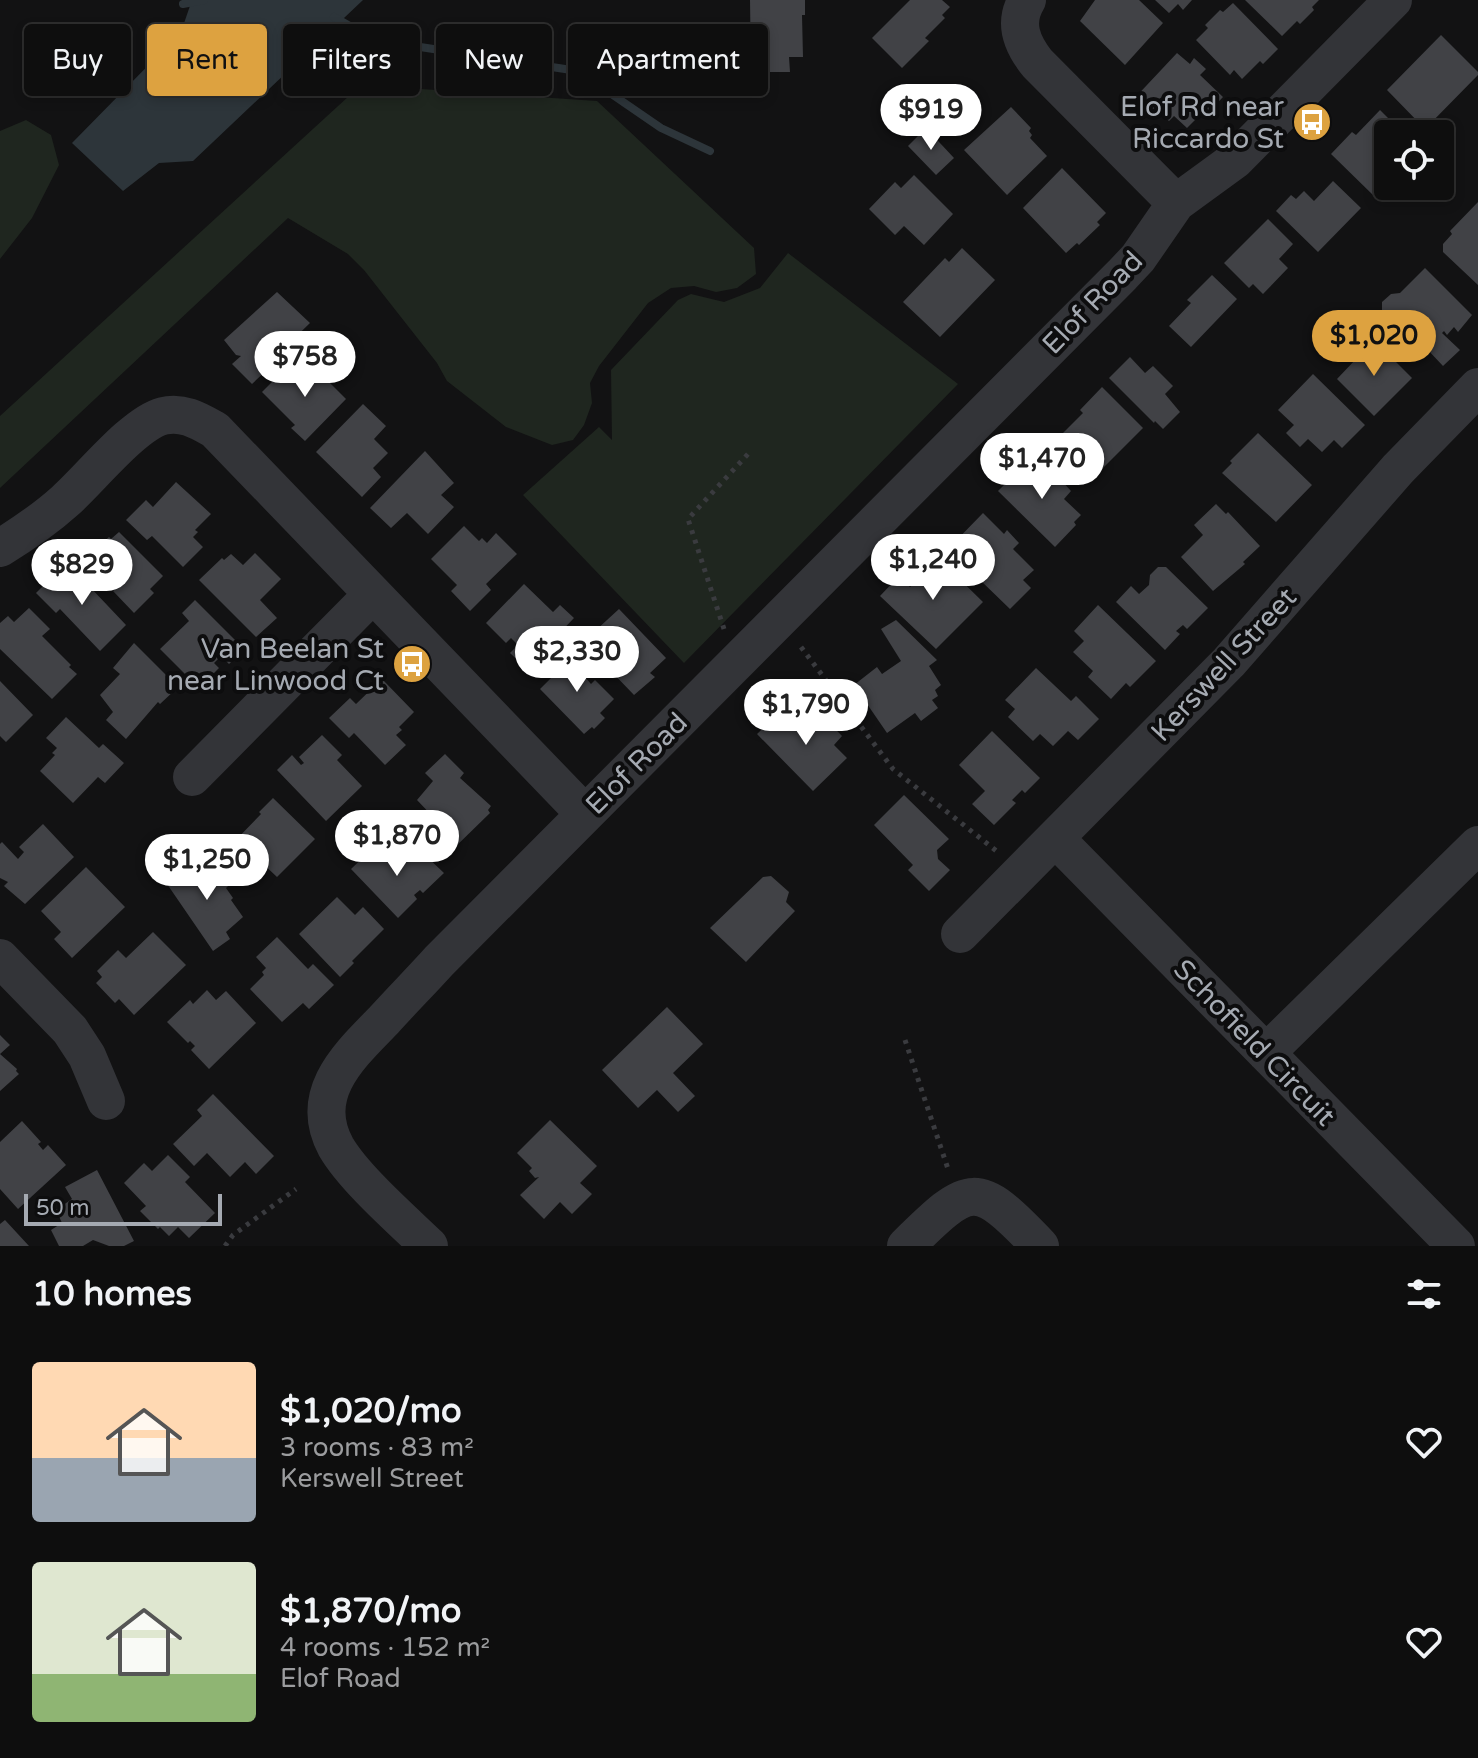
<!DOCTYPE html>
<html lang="en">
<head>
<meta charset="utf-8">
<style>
  :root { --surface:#0e0e0e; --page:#1c1c1c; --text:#f1f3f6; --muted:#9b9c9e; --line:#2e2e2e; --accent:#dda240 }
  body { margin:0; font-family:"Varela Round",sans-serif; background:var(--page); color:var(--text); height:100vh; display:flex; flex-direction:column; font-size:30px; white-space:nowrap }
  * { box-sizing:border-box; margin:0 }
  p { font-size:26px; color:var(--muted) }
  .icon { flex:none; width:44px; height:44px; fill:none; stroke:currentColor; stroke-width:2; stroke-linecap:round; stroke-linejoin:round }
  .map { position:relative; height:1246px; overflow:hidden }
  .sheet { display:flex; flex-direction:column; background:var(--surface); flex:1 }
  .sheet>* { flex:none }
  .guide { position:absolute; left:24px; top:24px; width:800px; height:72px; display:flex; gap:16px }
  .controls { position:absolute; left:1374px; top:120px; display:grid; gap:16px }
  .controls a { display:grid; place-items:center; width:80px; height:80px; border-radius:8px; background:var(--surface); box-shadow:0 4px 12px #0003,0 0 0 2px var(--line); font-size:40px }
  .scale { position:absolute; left:24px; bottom:20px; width:198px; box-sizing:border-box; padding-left:8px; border:4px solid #a5aab2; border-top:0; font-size:22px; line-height:28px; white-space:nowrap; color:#a5aab2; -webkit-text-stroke:6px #0d0d0e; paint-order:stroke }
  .price { position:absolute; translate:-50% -68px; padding:0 18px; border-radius:28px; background:#fff; color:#222; font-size:26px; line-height:52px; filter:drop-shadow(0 2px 4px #0008) }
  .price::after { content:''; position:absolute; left:50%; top:48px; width:24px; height:18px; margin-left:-12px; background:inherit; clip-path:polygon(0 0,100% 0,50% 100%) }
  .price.active { background:var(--accent); color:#111 }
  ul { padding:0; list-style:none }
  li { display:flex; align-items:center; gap:24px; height:200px; padding:0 32px }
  li span { display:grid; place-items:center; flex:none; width:224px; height:160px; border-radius:8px; color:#555 }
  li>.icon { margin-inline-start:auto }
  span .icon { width:96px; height:96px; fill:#fffc; stroke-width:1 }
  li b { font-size:34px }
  h2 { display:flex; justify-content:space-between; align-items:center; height:96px; padding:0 32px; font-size:34px }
  .chip { padding:0 28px; border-radius:8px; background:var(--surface); box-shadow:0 4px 12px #0003,0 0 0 2px var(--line); font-size:28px; line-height:72px }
  .chip.active { background:var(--accent); color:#111 }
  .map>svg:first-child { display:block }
  .green { fill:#1f261f }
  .water { fill:#2d353a }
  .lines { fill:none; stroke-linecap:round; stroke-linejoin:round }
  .stream { stroke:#2d353a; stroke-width:8 }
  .building { fill:#414246 }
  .path { stroke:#3a3b3f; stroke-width:5; stroke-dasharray:4 6; stroke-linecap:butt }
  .minor { stroke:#333438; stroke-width:38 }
  .labels { text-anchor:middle; stroke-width:8; stroke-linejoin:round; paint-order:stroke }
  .poi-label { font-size:28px; fill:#a5aab2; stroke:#0d0d0e; text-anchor:end }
  .street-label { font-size:28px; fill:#a5aab2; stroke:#0d0d0e }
</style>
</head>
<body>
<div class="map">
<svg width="1478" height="1246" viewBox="0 0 1478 1246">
  <rect width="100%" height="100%" fill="#121213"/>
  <path class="green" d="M361,85L597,101L754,248L756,274L737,288L716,292L694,286L671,288L648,303L599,366L590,383L592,403L584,425L573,440L552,445L506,427L447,381L437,363L364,270L348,254L288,218L0,488V416Z
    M26,120L51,135L59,165L32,218L0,259V131Z
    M788,253L958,384L684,663L523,495L599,427L612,440L611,370L678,300L691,294L724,302L760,288Z"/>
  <path class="water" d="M192,0H363L193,161L159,163L123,191L72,143L181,32Z"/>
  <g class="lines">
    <path class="stream" d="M183,4L204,0
      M334,17L374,40L578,71L661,128L710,151"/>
  </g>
  <path class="building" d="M750,0H805V15H802L803,57H789L790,72H751Z
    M910,0H942L950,7L942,15L945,18L925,38L929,41L902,68L872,38Z
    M1095,0H1139L1163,23L1125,65L1080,21Z
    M1155,0H1192L1183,10L1178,4L1169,13Z
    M1245,0H1319L1312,7L1314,10L1300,24L1297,21L1282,36Z
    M1233,3L1278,49L1263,64L1260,61L1242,79L1234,70L1230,75L1196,40L1208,28L1205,25L1220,10L1223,12Z
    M1441,35L1478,72V75L1425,129L1387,90Z
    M1177,53L1190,64L1194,58L1206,69L1200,75L1223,97L1207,114L1204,111L1187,128L1174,116L1169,121L1154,108L1147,116L1131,102Z
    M1011,107L1031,128L1029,131L1032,135L1030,138L1047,156L1007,195L964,150Z
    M1380,110L1404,134H1388V181L1374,196L1331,154L1352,132L1356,135Z
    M926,128L954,158L936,175L908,146Z
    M1062,168L1106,213L1097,222L1100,225L1079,245L1077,243L1066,253L1023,208Z
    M914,175L953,214L924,245L904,226L895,235L869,209L895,182L901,188Z
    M1333,181L1361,208L1318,252L1276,211L1291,195L1296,199L1304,191L1314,201Z
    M1478,202V285L1443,252V244L1452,234L1450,231Z
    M1268,219L1293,244L1279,259L1288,268L1263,294L1253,284L1249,288L1224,263Z
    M962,248L995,280L940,337L903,302L945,258L949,262Z
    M1425,268L1472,315L1458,332L1454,327L1447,335L1444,331L1442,333L1460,350L1443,366L1426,348L1423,351L1382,311V302L1391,294L1400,293Z
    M1212,275L1237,299L1191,347L1169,326L1191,303L1187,300Z
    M277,292L310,323L270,362L272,365L252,384L232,364L241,356L236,355L224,340Z
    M1374,340L1412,378L1374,416L1337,379Z
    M1130,357L1145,373L1153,366L1173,386L1165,394L1180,412L1163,429L1155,421L1154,423L1109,378Z
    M309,362L346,399L305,441L291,428L295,425L262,392L282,372L291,380Z
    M1313,374L1365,425L1342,448L1334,440L1322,452L1308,439L1300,447L1286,433L1294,425L1278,410Z
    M1102,387L1143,428L1100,471L1063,433L1083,413L1080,410Z
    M363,404L386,426L374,439L388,453L373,468L381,477L362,497L316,452Z
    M1258,433L1312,485L1276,522L1222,473L1232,463L1230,461Z
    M425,451L454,483L441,495L454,507L428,534L407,513L391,528L370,508Z
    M1039,456L1071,491L1064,499L1081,515L1074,522L1076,525L1055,547L998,491L1020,469L1023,473Z
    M176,482L211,514L195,530L198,532L193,537L203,547L183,567L152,536L147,540L126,520L146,500L153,507Z
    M1216,504L1226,514L1228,512L1260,546L1243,562L1245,564L1213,591L1181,557L1203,535L1194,525Z
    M983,513L1004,534L1007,530L1019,543L1013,549L1034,570L1023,580L1031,588L1010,609L948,549Z
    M464,526L479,541L482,538L487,543L496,533L517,554L486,584L491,590L470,611L451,591L457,585L431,559Z
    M119,532L163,576L150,589L154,593L134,613L113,591L117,587L112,582L108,585L89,566L103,552L98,547L109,537L111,539Z
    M255,553L281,579L260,600L277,618L256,637L199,580L222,558L224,560L231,554L243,565Z
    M936,556L983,602L936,649L880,596L899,576L910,587L918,580L914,576Z
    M71,567L126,625L100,651L60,609L56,613L36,593L55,574L59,578Z
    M1158,567H1166L1208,608L1187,629L1183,625L1176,631L1180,634L1165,650L1116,602L1131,586L1139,594L1149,585L1150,575Z
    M524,584L553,612L560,605L574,618L526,668L510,653L518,645L511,638L506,643L486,623Z
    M195,600L244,649L229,664L221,656L214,663L219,668L199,688L160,649L189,621L182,613Z
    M1098,605L1156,661L1130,687L1126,683L1111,699L1088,677L1093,671L1073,652L1084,641L1074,631Z
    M29,608L50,629L42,636L71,665L69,667L77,674L52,699L0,649V623L8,616L14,622Z
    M619,609L666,658L650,673L655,677L634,695L583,642Z
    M896,620L937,660L929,666L941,685L935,690L938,696L932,700L938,708L921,721L915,713L887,733L854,685L877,667L882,674L901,661L881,629Z
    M134,643L174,683L171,686L175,690L160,704L158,702L126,739L106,720L113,712L100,695L120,674L113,668Z
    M569,653L589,673L585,677L591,684L595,680L614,699L600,713L605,718L594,729L592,727L584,734L540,689L553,676L549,672Z
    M1036,668L1071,701L1076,696L1099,719L1078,740L1068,731L1053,746L1040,734L1033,741L1008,717L1015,709L1005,700Z
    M382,679L414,712L399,727L402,730L396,735L406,745L385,765L354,733L349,738L329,718L350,698L356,704Z
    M0,681L33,715L6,742L0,736Z
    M816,709L842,736L834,745L847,758L813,791L757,734L780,712L796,729Z
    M66,717L99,748L103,744L124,763L105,783L98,777L73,803L40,771L55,755L52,753L57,748L46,738Z
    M992,731L1040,778L1025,793L1022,790L1012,800L1016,803L994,825L972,804L985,791L959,765Z
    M322,735L342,755L337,760L362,786L326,821L277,770L292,755L301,765L304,763L299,757Z
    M445,754L464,773L460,778L491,806L488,810L490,813L450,852L430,827L436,820L417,800L433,781L425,773Z
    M904,795L949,839L937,850L938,859L950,870L929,891L908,870L913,865L874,825Z
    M273,798L315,839L277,877L259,860L252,868L230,846L261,814L259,812Z
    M43,824L74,857L25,904L4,886L8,882L0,878V844L2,842L18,859L24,852L19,847Z
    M400,846L415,862L424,854L444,873L423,893L420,890L414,895L417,899L398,918L351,869L373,848L385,860Z
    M212,860L229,885L226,888L233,898L231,900L243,917L226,932L230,939L213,951L165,881L183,869L186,872L191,868L195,873Z
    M86,867L125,907L72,958L54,939L61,932L41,911Z
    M771,876L789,892L786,902L795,911L746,962L710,928L763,877Z
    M337,897L355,915L363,907L384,929L352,961L354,963L340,977L299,934Z
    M153,932L186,965L134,1015L119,999L115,1003L96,983L102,977L97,971L118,950L126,958Z
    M277,937L308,969L313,964L334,985L309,1009L303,1003L282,1022L250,989L264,975L262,972L266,968L256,957Z
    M207,990L216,1000L226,991L256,1023L209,1069L191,1050L195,1046L190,1041L188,1043L167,1022L190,1000L193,1004Z
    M667,1007L703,1044L673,1073L695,1096L678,1112L657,1090L638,1108L602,1070Z
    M0,1035L10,1045L0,1054L17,1069L16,1071L19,1074L0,1091Z
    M213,1094L274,1156L256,1174L245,1162L230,1177L207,1153L194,1166L173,1144L202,1116L197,1110Z
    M550,1120L597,1166L580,1183L592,1194L572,1214L560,1202L544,1219L520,1195L539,1177L535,1178L529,1171L532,1168L517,1153Z
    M22,1121L41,1142L38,1144L43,1150L48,1145L66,1165L18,1209L0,1189V1142Z
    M168,1155L190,1177L185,1182L215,1213L189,1238L178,1227L169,1236L160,1227L158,1229L140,1211L146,1206L124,1183L144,1163L152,1171Z
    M97,1170L134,1241L124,1246H109L93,1240L83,1246H59L51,1230L62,1223L56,1210L72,1199L65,1187Z
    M5,1220L29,1246H0V1224Z"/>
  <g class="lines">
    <path class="path" d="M724,629L688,519L748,454
      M801,647L893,769L999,853
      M905,1040L949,1172
      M225,1246L233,1235L296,1189"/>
    <path class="minor" d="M1027,0C1013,23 1022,44 1037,63L1176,203
      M0,548C23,534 45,519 65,501C90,479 133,424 163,416C183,411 199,421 215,430L585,814
      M192,777L372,595
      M1055,838L1456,1246
      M960,934L1229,662L1398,469L1478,387
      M0,958L70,1030L87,1056L106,1101
      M1266,1053L1478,845
      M429,1246C402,1220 354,1178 336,1147C307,1093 350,1055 384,1020C402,1000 421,981 439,961L1122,275L1138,258L1176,203L1235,160L1393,0
      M906,1246C971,1182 976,1179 1040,1246"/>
  </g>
  <defs>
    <g id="bus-disc" transform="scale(2)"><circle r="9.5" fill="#dda240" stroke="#0d0d0e"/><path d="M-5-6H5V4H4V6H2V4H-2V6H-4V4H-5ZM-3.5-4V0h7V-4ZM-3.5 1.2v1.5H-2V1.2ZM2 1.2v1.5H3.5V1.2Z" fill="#fff"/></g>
  </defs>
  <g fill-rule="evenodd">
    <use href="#bus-disc" x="1312" y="122"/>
    <use href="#bus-disc" x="412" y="664"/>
  </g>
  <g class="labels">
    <g class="poi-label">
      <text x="1284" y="116">Elof Rd near<tspan x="1284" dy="32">Riccardo St</tspan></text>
      <text x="384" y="658">Van Beelan St<tspan x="384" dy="32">near Linwood Ct</tspan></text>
    </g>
    <g class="street-label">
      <text transform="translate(1092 302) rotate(-46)" y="10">Elof Road</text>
      <text transform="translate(1223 664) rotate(-47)" y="10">Kerswell Street</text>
      <text transform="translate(636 763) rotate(-45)" y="10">Elof Road</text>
      <text transform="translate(1255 1042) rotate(46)" y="10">Schofield Circuit</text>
    </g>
  </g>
</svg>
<div class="controls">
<a><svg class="icon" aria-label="locate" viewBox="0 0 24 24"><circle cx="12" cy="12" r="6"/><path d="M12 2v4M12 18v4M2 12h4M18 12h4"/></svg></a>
</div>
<div class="scale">50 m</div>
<b class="price" style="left:931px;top:152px">$919</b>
<b class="price active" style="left:1374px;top:378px">$1,020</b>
<b class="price" style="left:305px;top:399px">$758</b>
<b class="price" style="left:1042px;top:501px">$1,470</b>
<b class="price" style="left:933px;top:602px">$1,240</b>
<b class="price" style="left:82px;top:607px">$829</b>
<b class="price" style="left:577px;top:694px">$2,330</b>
<b class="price" style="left:806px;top:747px">$1,790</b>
<b class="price" style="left:397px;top:878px">$1,870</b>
<b class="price" style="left:207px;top:902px">$1,250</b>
<div class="guide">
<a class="chip">Buy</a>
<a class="chip active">Rent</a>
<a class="chip">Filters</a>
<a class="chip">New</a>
<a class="chip">Apartment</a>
</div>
</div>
<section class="sheet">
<h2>10 homes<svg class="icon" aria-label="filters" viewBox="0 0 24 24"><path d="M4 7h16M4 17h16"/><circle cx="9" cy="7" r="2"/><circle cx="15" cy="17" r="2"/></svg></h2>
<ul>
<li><span style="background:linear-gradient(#ffd9b3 60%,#9aa5b1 0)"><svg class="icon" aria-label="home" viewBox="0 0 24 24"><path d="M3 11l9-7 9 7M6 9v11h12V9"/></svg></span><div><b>$1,020/mo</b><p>3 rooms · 83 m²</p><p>Kerswell Street</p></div><svg class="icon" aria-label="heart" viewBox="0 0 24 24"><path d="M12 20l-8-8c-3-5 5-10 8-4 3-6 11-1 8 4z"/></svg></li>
<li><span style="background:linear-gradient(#dfe7d0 70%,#8fb573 0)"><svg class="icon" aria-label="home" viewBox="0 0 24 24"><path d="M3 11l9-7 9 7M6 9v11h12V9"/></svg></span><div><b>$1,870/mo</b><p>4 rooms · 152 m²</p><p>Elof Road</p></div><svg class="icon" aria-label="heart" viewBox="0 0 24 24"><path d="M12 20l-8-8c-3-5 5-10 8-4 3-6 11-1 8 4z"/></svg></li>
</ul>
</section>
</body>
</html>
